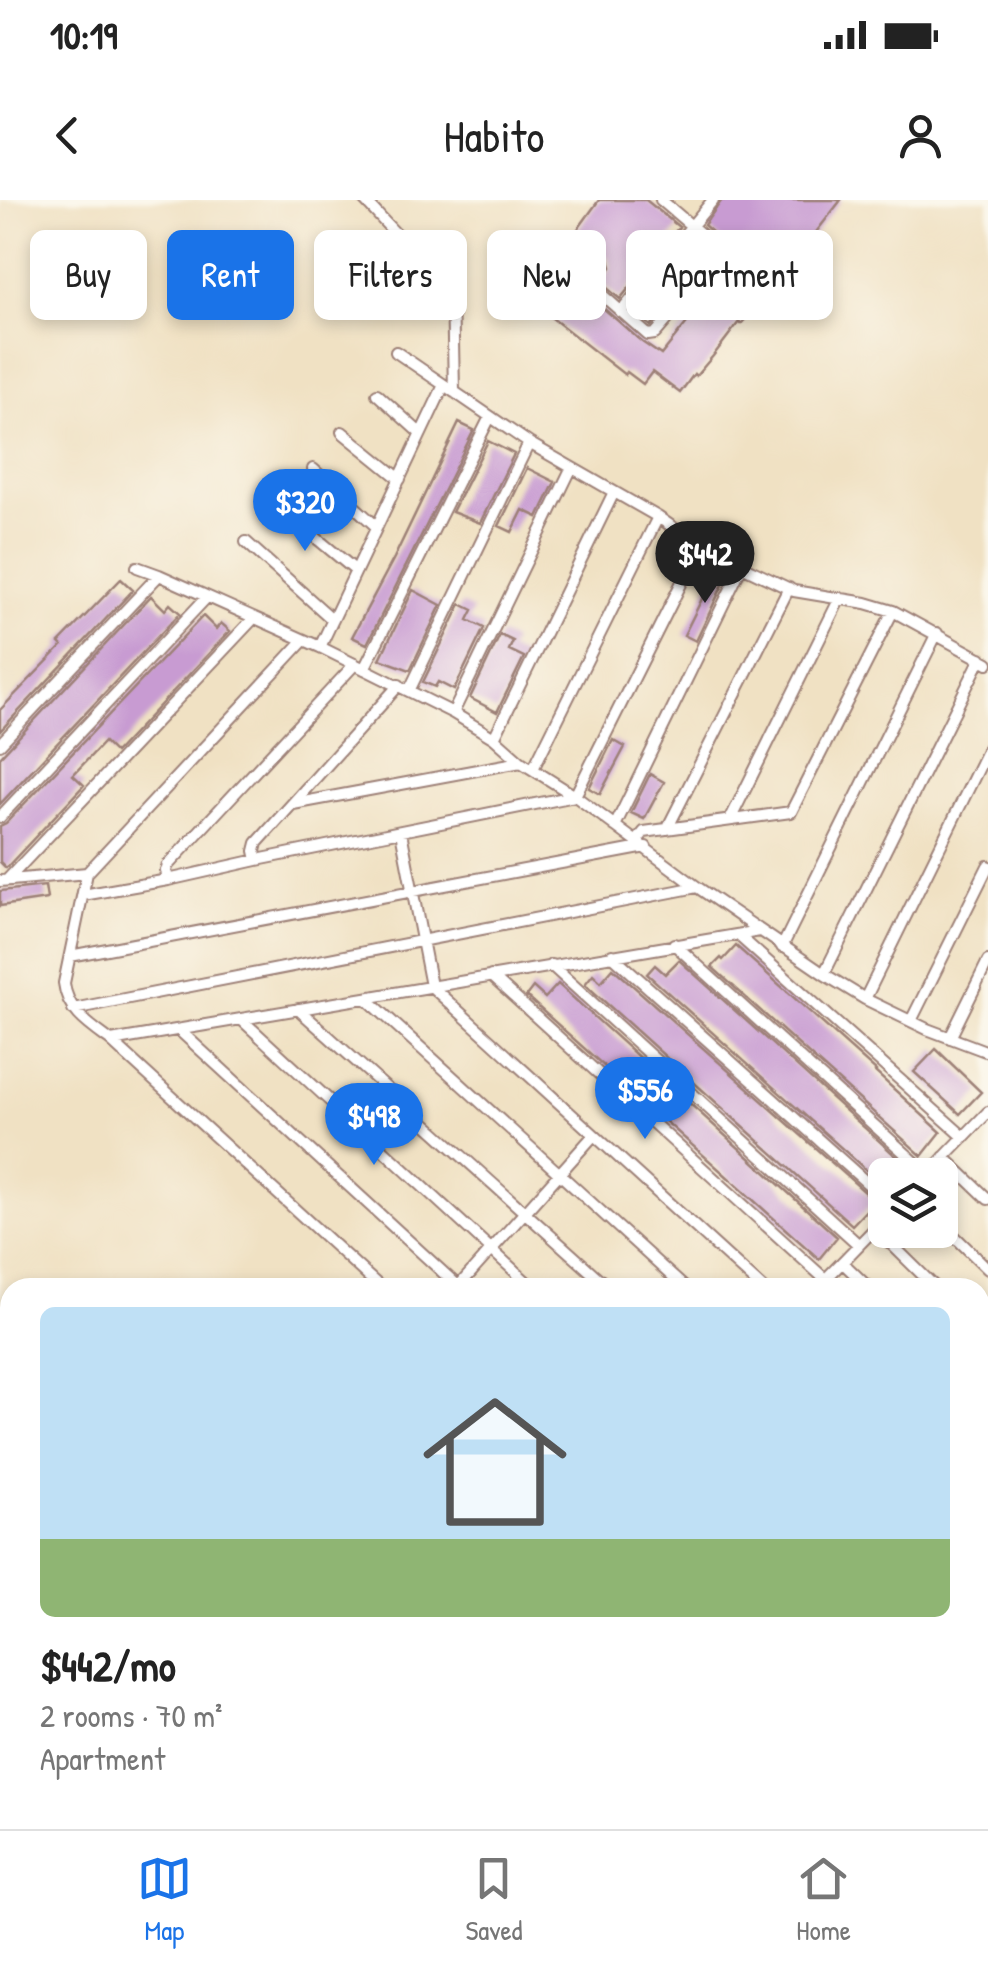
<!DOCTYPE html>
<html lang="en">
<head>
<meta charset="utf-8">
<style>
  :root { --surface:#fff; --page:#f6f6f6; --text:#222; --muted:#767676; --line:#e0e0e0; --accent:#1a73e8 }
  body { margin:0; font-family:"Patrick Hand",sans-serif; background:var(--page); color:var(--text); height:100vh; display:flex; flex-direction:column; font-size:38px; white-space:nowrap }
  * { box-sizing:border-box; margin:0 }
  p { font-size:32px; color:var(--muted) }
  .icon { flex:none; width:55px; height:55px; fill:none; stroke:currentColor; stroke-width:2; stroke-linecap:round; stroke-linejoin:round }
  .map { position:relative; flex:1; overflow:hidden }
  .details { position:absolute; left:0px; top:1078px; width:990px; height:552px; display:flex; flex-direction:column; background:var(--surface); border-radius:30px 30px 0 0; box-shadow:0 5px 15px #0003 }
  .details>* { flex:none }
  .guide { position:absolute; left:30px; top:30px; width:930px; height:90px; display:flex; gap:20px }
  .controls { position:absolute; left:868px; top:958px; display:grid; gap:20px }
  .controls a { display:grid; place-items:center; width:90px; height:90px; border-radius:15px; background:var(--surface); box-shadow:0 5px 15px #0003; font-size:50px }
  .price { position:absolute; translate:-50% -85px; padding:0 22px; border-radius:35px; background:var(--accent); color:#fff; font-size:32px; line-height:65px; filter:drop-shadow(0 2px 5px #0008) }
  .price::after { content:''; position:absolute; left:50%; top:60px; width:30px; height:22px; margin-left:-15px; background:inherit; clip-path:polygon(0 0,100% 0,50% 100%) }
  .price.on { background:#222; color:#fff }
  ul { padding:0; list-style:none }
  li { display:grid; align-content:center; gap:20px; height:530px; padding:0 40px }
  li+li { border-top:2px solid var(--line) }
  li span { display:grid; place-items:center; height:310px; border-radius:15px; color:#555 }
  li>.icon { margin-inline-start:auto }
  span .icon { width:180px; height:180px; fill:#fffc; stroke-width:1 }
  li b { font-size:42px }
  .pill { padding:0 35px; border-radius:15px; background:var(--surface); box-shadow:0 5px 15px #0003; font-size:35px; line-height:90px }
  .pill.on { background:var(--accent); color:#fff }
  .status { display:flex; justify-content:space-between; align-items:center; height:70px; padding:0 50px; background:var(--surface); direction:ltr }
  .status svg { height:28px; fill:currentColor }
  header { display:flex; justify-content:space-between; align-items:center; height:130px; padding:0 40px; background:var(--surface); font-size:45px; font-weight:600 }
  .tabs { display:flex; justify-content:space-around; align-items:center; height:140px; border-top:2px solid var(--line); background:var(--surface); font-size:28px; color:var(--muted) }
  .tabs a { display:grid; justify-items:center; gap:5px }
  .tabs .on { color:var(--accent) }
  .map>svg:first-child { display:block }
  .lines { fill:none; stroke-linecap:round; stroke-linejoin:round }
  .stream { stroke:#4ebcc6; stroke-width:4 }
  .building { fill:#c89bd2 }
  .lane-casing { stroke:#9d8077; stroke-width:9 }
  .street-casing { stroke:#9d8077; stroke-width:14 }
  .lane { stroke:#fff; stroke-width:5 }
  .street { stroke:#fff; stroke-width:10 }
</style>
</head>
<body>
<div class="status"><b>10:19</b><svg viewBox="0 0 49 12"><path d="M0 12V9h3v3zM5 12V6h3v6zM10 12V3h3v9zM15 12V0h3v12zM26 1h20v11H26zM47 4h2v5h-2z"/></svg></div>
<header><svg class="icon" aria-label="back" viewBox="0 0 24 24"><path d="M15 5l-7 7 7 7"/></svg>Habito<svg class="icon" aria-label="person" viewBox="0 0 24 24"><circle cx="12" cy="8" r="4"/><path d="M4 21q1-7 8-7t8 7"/></svg></header>
<div class="map">
<svg width="988" height="1629" viewBox="0 0 988 1629">
  <rect width="100%" height="100%" fill="#fbf7ec"/>
  <filter id="ink" filterUnits="userSpaceOnUse"><feTurbulence type="fractalNoise" baseFrequency=".01" numOctaves="2"/><feDisplacementMap in="SourceGraphic" scale="20" xChannelSelector="R" yChannelSelector="G"/><feConvolveMatrix kernelMatrix="1 2 1 2 8 2 1 2 1" color-interpolation-filters="sRGB"/></filter>
  <filter id="wash" filterUnits="userSpaceOnUse"><feTurbulence type="fractalNoise" baseFrequency=".0048" numOctaves="4" result="noise"/><feDisplacementMap in="SourceGraphic" scale="40" xChannelSelector="R" yChannelSelector="G"/><feGaussianBlur stdDeviation="2.25" result="paint"/><feColorMatrix in="noise" values="0 0 0 0 0 0 0 0 0 0 0 0 0 0 0 0 0 1.4 0 .05"/><feComposite in="paint" operator="in"/></filter>
  <g filter="url(#wash)">
    <rect width="100%" height="100%" fill="#f0e1c3"/>
    <g class="lines">
      <path class="stream" d="M980,1297L988,1287
        M434,1620V1629"/>
    </g>
    <g id="blocks">
      <path class="building" d="M599,0H646L679,27L620,99L600,82L611,67L608,57L601,55L597,57L583,75L586,93L642,142L661,155L690,119L671,103L651,126L633,111L693,39L724,65L731,66L736,63L737,56L735,52L704,25L722,0H841L803,49L755,104L757,106L741,124L739,122L713,156L696,176L694,174L680,193L652,172L643,184L627,172L625,175L520,93L550,53L557,58Z
        M459,223L474,230L367,444L352,437L394,358Z
        M488,241L514,254L480,323L452,312Z
        M527,268L555,282L538,317L523,310L512,332L499,326Z
        M716,371L727,376L696,441L684,435Z
        M121,379L133,390L0,531V510L62,446L59,443Z
        M413,390L441,405L410,470L380,459Z
        M151,396L165,410L170,404L180,413L0,604V557Z
        M461,404L473,410L468,420L484,428L454,490L438,482L435,487L423,482Z
        M203,416L216,429L221,423L230,431L115,553L104,542L73,575L84,585L6,668L0,662V626L6,623Z
        M500,435L513,441L509,450L524,457L497,512L470,498Z
        M613,540L625,547L600,594L589,588Z
        M650,574L664,582L644,619L631,613Z
        M45,686L47,699L0,706V691Z
        M736,746L876,871L875,872L941,932L922,956L712,767L721,758L723,760Z
        M679,760L908,967L901,975H885V987L647,774L655,765L665,774Z
        M613,768L875,1001L852,1025L585,784L593,774L601,782Z
        M558,784L837,1037L819,1059L526,796L533,787L545,798Z
        M936,849L981,892L960,914L914,872Z"/>
    </g>
  </g>
  <g filter="url(#ink)">
    <use href="#blocks" fill-opacity="0" stroke="#9d8077" stroke-width="2.5"/>
    <g class="lines">
      <g class="lane-casing">
        <path id="lane" d="M980,1347L988,1340
          M980,1612L988,1618"/>
      </g>
      <g class="street-casing">
        <path id="street" d="M364,0C379,15 393,33 409,46C428,62 445,62 452,89L454,192
          M661,0L729,58
          M603,64L591,77L592,86L648,135L655,134L668,119
          M621,112L713,0
          M396,152L529,243L658,317L700,346L794,391L866,403L893,411L988,463
          M377,194L421,234
          M342,232L400,279
          M313,269L377,327
          M279,307L356,371
          M246,342L333,420
          M137,367L159,375
          M320,447L444,185
          M364,469L490,217
          M399,485L257,643L255,651L257,660L575,596L700,346
          M409,491L529,243
          M453,513L571,269
          M494,538L614,292
          M0,544L159,375L320,447L453,513L494,538L521,562L575,596L697,687L824,774L865,799L927,829L988,852
          M533,569L658,317
          M293,604L521,562
          M0,617L206,398
          M730,620L840,398
          M615,626L742,366
          M667,629L789,388
          M401,632L431,786L762,1088
          M637,641L644,632L791,612L893,411
          M257,660L168,680L166,670L168,665L355,464
          M87,673L304,440
          M8,679L253,419
          M0,681L87,673L64,783C67,811 89,825 111,841L381,1088
          M83,695L168,680
          M738,735L964,937
          M674,744L928,974
          M782,747L937,433
          M612,755L885,999
          M70,756L646,647
          M551,765L859,1045
          M824,774L981,458
          M491,776L825,1079
          M366,798L685,1088
          M865,799L988,549
          M73,809L697,687
          M298,809L609,1088
          M241,819L533,1088
          M911,821L988,666
          M179,830L460,1088
          M950,838L988,761
          M111,841L760,731
          M944,957L988,999
          M927,975L988,912
          M940,1022L988,1069
          M875,1028L936,1088
          M842,1062L869,1088
          M457,1088L594,935
          M817,1088L885,1018"/>
      </g>
      <use href="#lane" class="lane"/>
      <use href="#street" class="street"/>
    </g>
  </g>
</svg>
<div class="controls">
<a><svg class="icon" aria-label="layers" viewBox="0 0 24 24"><path d="M12 4l9 5-9 5-9-5zM3 14l9 5 9-5"/></svg></a>
</div>
<b class="price" style="left:305px;top:354px">$320</b>
<b class="price on" style="left:705px;top:406px">$442</b>
<b class="price" style="left:645px;top:942px">$556</b>
<b class="price" style="left:374px;top:968px">$498</b>
<div class="guide">
<a class="pill">Buy</a>
<a class="pill on">Rent</a>
<a class="pill">Filters</a>
<a class="pill">New</a>
<a class="pill">Apartment</a>
</div>
<section class="details">
<ul>
<li><span style="background:linear-gradient(#bfe0f5 75%,#8fb573 0)"><svg class="icon" aria-label="home" viewBox="0 0 24 24"><path d="M3 11l9-7 9 7M6 9v11h12V9"/></svg></span><div><b>$442/mo</b><p>2 rooms · 70 m²</p><p>Apartment</p></div></li>
</ul>
</section>
</div>
<nav class="tabs">
<a class="on"><svg class="icon" aria-label="map" viewBox="0 0 24 24"><path d="M3 6l6-2 6 2 6-2v14l-6 2-6-2-6 2zM9 4v14M15 6v14"/></svg>Map</a>
<a><svg class="icon" aria-label="saved" viewBox="0 0 24 24"><path d="M7 4h10v16l-5-4-5 4z"/></svg>Saved</a>
<a><svg class="icon" aria-label="home" viewBox="0 0 24 24"><path d="M3 11l9-7 9 7M6 9v11h12V9"/></svg>Home</a>
</nav>
</body>
</html>
